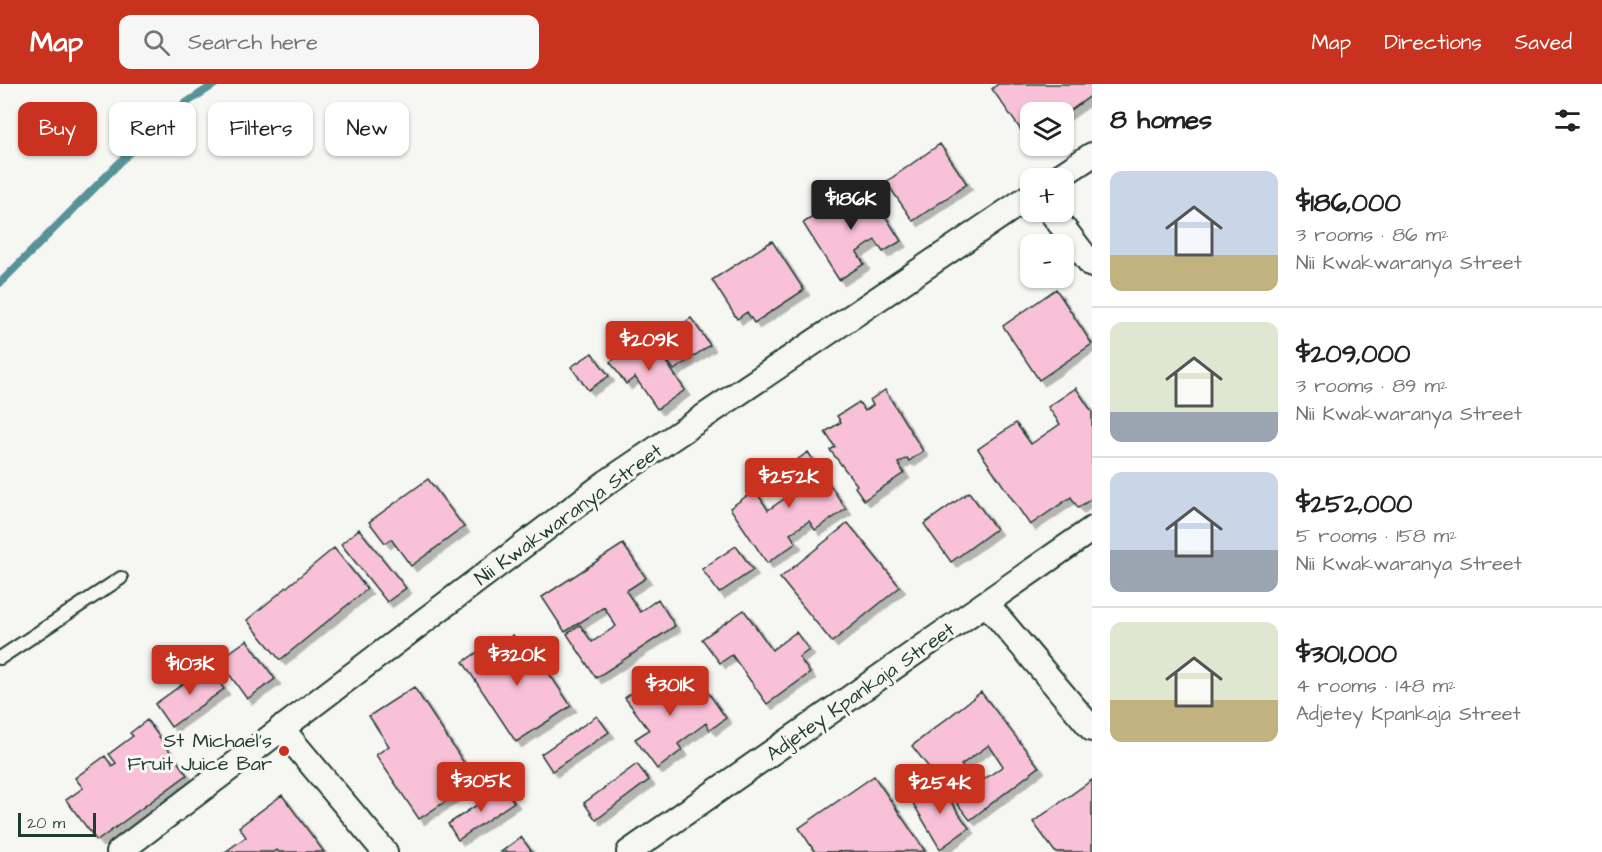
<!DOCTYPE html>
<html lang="en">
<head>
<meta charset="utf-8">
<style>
  :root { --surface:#fff; --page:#f6f6f6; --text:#222; --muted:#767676; --line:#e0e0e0; --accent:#c8321e }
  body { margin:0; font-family:"Architects Daughter",sans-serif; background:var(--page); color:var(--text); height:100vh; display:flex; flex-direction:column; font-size:22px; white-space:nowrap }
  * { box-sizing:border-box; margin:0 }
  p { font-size:20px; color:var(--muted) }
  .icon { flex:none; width:33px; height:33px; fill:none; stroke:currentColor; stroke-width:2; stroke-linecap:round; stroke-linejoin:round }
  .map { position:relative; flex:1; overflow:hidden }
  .details { display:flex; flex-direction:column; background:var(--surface); width:510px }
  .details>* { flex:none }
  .top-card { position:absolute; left:18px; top:18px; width:570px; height:54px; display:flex; gap:12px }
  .tools { position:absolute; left:1020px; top:18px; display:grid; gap:12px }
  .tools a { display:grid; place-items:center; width:54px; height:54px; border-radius:12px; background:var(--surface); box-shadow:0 2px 4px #0004; font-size:30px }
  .scale { position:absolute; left:18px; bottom:15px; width:78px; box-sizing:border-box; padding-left:6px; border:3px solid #1f3d34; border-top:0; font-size:16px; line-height:21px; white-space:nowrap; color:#1f3d34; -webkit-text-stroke:4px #f6f6f2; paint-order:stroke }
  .price { position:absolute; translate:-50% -51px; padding:0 14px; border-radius:6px; background:var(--accent); color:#fff; font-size:20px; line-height:39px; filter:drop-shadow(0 2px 3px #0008) }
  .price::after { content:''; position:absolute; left:50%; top:36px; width:18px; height:14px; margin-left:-9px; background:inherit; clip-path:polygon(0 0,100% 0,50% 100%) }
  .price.active { background:#222; color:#fff }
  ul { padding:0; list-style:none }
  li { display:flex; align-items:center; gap:18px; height:150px; padding:0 18px }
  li+li { border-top:2px solid var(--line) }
  li span { display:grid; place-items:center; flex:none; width:168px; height:120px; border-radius:12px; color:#555 }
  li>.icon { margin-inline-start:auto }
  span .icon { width:72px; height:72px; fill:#fffc; stroke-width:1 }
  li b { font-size:26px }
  h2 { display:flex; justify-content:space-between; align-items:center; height:72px; padding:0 18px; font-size:26px }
  .chip { padding:0 21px; border-radius:12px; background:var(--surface); box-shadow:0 2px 4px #0004; font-size:21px; line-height:54px }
  .chip.active { background:var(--accent); color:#fff }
  header { display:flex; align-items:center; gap:36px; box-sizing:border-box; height:84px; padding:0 30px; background:var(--accent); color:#fff }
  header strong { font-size:28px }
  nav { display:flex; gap:33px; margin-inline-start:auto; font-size:21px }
  .search { width:420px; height:54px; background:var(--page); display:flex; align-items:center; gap:15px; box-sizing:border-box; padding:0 21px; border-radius:12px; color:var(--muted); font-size:22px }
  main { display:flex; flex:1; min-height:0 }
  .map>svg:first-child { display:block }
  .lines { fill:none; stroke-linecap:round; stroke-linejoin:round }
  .stream { stroke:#579397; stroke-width:8 }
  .building { fill:#f9c1d7; stroke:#1f3d34; stroke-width:1.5; fill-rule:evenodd; filter:url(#shadow) }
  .service-casing { stroke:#1f3d34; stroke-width:16 }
  .minor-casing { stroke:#1f3d34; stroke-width:28 }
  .service { stroke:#f6f6f2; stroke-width:12 }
  .minor { stroke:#f6f6f2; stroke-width:24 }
  .poi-dot { fill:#c8321e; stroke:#f6f6f2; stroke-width:2 }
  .labels { text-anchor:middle; stroke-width:6; stroke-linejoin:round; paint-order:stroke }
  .street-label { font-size:20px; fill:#1f3d34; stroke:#f6f6f2 }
  .poi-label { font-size:20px; fill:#1f3d34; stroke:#f6f6f2; text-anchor:end }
</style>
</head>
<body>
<header>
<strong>Map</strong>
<div class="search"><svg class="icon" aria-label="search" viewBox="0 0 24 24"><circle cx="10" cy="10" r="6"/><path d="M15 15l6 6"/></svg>Search here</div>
<nav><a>Map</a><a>Directions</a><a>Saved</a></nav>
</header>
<main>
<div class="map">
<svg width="1092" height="768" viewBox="0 0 1092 768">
  <defs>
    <filter id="shadow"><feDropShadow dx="5.5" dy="5.5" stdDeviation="0" flood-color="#0004"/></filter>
  </defs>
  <rect width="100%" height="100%" fill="#f6f6f2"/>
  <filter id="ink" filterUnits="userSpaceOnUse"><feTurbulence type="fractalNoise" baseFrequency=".0167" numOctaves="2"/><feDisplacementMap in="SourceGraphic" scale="12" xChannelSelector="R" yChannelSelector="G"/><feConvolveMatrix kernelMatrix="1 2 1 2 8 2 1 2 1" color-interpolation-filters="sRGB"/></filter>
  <g filter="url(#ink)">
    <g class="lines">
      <path class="stream" d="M0,199L166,32L215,0"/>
    </g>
    <path class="building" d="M998,0H1092V11L1064,31V28H1030V54L1028,56L992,5Z
      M940,60L967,100L913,137L886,98Z
      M865,100L901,157L883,168L875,156L857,168L864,180L839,196L803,139Z
      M772,157L804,206L754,239L747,228L737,235L712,196Z
      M1056,205L1092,260L1039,296L1003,242Z
      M691,234L710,261L674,286L655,259Z
      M648,251L685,306L657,325L635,293L626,300L610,278Z
      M592,269L609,292L588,306L571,283Z
      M1076,304L1092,328V414L1078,424L1071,413L1030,441L978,365L1016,339L1031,360L1060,340L1048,323Z
      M885,306L923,367L909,377L907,374L898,379L904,389L864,416L855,403L857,401L830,366L835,363L825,348L841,338L837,332L859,318L865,327L873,321L870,316Z
      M808,368L846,425L815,446L809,437L790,450L796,459L767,479L730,424L755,406L768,426L794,408L780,388Z
      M428,395L464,443L411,482L391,455L385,459L369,438Z
      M969,408L996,445L951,478L924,440Z
      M848,439L900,503L832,558L780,494Z
      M359,445L406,504L387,518L341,460Z
      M623,460L646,494L626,507L640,528L658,515L675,542L596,594L567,550L580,541L592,558L616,542L604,523L565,548L542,513Z
      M736,462L753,486L719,509L702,485Z
      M334,464L367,505L280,576L247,536Z
      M744,526L772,566L796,548L809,566L799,573L810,589L767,620L732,571L720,579L702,555Z
      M513,551L529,575L536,570L571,622L516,658L463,578L497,555L501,560Z
      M247,556L275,595L247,615L219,576Z
      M208,582L224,605L171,643L155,620Z
      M662,586L686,618L705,604L726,634L710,646L706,639L678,660L682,666L657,685L635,655L649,646L625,614Z
      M414,603L476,697L419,735L376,671L389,662L369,632Z
      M981,608L1039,683L970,736L912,662ZM989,661L1003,682L976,701L961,681Z
      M597,632L609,648L552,687L541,670Z
      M147,636L187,691L97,757L66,716L83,704L75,694L105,672L112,682L116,679L109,670L133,652L130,649Z
      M637,680L649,696L596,736L584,719Z
      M874,692L925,767L815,768L799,744Z
      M1092,696V768H1055L1033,738Z
      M937,698L969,744L940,765L911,716Z
      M504,703L514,718L458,756L448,740Z
      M282,711L324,768H279L277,766L274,768H225L246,753L239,743Z
      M521,753L532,768H501Z"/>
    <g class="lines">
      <g class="service-casing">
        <path id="service" d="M0,574L121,494"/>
      </g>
      <g class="minor-casing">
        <path id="minor" d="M1057,94L1092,71
          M1051,128L1092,181
          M986,519L1092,645
          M281,644L385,768
          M119,768L607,398L1030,112
          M629,768L1092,445"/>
      </g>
      <use href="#service" class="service"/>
      <use href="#minor" class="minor"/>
    </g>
  </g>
  <circle class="poi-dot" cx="284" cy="667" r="6"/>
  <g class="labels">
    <g class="street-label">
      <text transform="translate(568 430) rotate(-36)" y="7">Nii Kwakwaranya Street</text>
      <text transform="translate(860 607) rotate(-35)" y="7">Adjetey Kpankaja Street</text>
    </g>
    <g class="poi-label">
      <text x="272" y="663">St Michael's<tspan x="272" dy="23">Fruit Juice Bar</tspan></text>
    </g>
  </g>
</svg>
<div class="tools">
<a><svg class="icon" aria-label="layers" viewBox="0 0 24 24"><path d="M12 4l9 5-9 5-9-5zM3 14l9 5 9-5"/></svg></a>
<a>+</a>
<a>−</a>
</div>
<div class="scale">20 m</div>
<b class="price active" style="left:851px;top:147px">$186K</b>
<b class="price" style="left:649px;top:288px">$209K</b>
<b class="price" style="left:789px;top:425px">$252K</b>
<b class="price" style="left:517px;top:603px">$320K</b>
<b class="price" style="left:190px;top:612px">$103K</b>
<b class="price" style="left:670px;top:633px">$301K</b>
<b class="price" style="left:481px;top:729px">$305K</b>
<b class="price" style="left:940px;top:731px">$254K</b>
<div class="top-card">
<a class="chip active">Buy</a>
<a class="chip">Rent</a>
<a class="chip">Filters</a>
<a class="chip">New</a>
</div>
</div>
<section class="details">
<h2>8 homes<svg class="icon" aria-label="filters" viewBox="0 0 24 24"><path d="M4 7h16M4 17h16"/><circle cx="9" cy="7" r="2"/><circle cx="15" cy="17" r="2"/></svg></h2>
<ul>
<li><span style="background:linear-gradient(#c9d6e8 70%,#c2b280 0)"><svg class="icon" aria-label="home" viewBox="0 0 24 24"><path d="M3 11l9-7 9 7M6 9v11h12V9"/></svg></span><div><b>$186,000</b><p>3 rooms · 86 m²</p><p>Nii Kwakwaranya Street</p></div></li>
<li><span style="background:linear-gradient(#dfe7d0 75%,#9aa5b1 0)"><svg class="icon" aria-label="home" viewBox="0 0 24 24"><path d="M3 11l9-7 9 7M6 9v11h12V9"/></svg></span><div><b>$209,000</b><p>3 rooms · 89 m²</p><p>Nii Kwakwaranya Street</p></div></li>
<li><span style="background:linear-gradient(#c9d6e8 65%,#9aa5b1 0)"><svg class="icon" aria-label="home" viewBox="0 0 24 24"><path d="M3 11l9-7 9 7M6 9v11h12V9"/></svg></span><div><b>$252,000</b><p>5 rooms · 158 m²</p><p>Nii Kwakwaranya Street</p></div></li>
<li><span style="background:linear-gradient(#dfe7d0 65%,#c2b280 0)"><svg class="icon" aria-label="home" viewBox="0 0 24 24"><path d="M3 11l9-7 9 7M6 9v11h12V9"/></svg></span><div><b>$301,000</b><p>4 rooms · 148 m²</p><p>Adjetey Kpankaja Street</p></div></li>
</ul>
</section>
</main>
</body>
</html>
